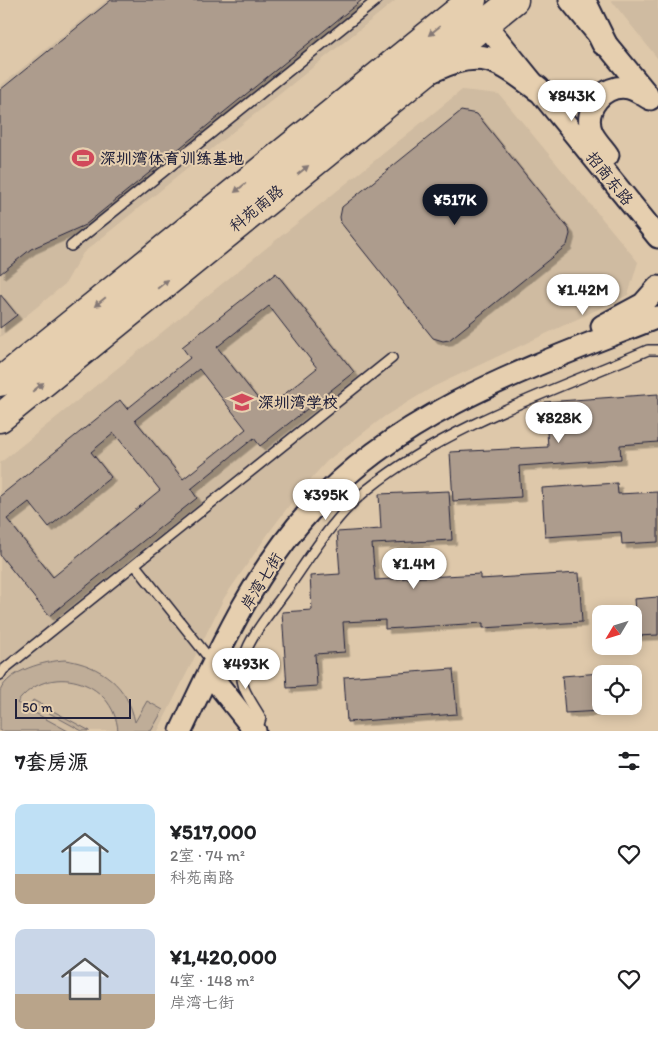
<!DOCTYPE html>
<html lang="zh">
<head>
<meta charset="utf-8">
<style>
  :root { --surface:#fff; --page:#f6f6f6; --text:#202124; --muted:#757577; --accent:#111827 }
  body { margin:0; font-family:Itim,"LXGW WenKai TC",sans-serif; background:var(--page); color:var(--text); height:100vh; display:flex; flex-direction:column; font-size:19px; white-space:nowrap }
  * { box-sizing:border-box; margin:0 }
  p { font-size:16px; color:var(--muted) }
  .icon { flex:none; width:28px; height:28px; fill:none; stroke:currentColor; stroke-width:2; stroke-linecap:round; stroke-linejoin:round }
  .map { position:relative; height:731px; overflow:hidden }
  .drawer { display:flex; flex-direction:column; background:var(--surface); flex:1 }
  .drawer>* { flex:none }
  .needle { width:32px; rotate:232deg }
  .controls { position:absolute; left:592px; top:605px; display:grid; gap:10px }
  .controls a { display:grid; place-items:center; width:50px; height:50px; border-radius:10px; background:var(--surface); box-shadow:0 2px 12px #0003; font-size:25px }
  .scale { position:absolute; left:15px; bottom:12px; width:116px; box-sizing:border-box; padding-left:5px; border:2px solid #22223b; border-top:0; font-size:14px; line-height:18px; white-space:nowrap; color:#22223b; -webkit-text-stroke:4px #e6cfaf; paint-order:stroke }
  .price { position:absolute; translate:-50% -42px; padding:0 11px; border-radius:18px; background:#fff; color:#222; font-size:16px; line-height:32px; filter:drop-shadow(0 1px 2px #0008) }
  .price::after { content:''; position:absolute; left:50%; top:30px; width:15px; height:11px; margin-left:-8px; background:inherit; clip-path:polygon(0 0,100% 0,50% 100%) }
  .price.current { background:var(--accent); color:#fff }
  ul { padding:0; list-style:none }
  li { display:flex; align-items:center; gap:15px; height:125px; padding:0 15px }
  li span { display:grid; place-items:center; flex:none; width:140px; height:100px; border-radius:10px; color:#555 }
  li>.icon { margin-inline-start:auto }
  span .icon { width:60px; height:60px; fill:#fffc; stroke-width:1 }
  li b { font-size:21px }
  h2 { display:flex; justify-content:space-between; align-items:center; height:60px; padding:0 15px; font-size:21px }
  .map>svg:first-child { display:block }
  .built { fill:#cfbba1 }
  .green { fill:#bfad98; stroke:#70686a }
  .building { fill:#ad9c8d; stroke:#22223b; fill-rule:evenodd; filter:url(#shadow) }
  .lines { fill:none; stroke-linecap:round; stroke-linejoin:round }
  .service-casing { stroke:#22223b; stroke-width:12 }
  .tertiary-casing { stroke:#22223b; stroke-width:25 }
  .secondary-casing { stroke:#22223b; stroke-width:28 }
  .primary-casing { stroke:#22223b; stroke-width:31 }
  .service { stroke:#e6cfaf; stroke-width:9 }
  .tertiary { stroke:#e6cfaf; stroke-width:21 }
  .secondary { stroke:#e6cfaf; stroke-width:24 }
  .primary { stroke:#e6cfaf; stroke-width:28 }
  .oneway { fill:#847875 }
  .labels { text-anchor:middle; stroke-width:4; stroke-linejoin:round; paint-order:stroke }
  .poi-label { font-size:16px; font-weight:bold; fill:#22223b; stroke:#e6cfaf; text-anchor:start }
  .street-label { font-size:16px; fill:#22223b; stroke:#e6cfaf }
</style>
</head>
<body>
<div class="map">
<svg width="658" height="731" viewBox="0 0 658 731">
  <defs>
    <filter id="shadow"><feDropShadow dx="4.5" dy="4.5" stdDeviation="0" flood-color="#0004"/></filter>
  </defs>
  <rect width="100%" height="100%" fill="#dec8aa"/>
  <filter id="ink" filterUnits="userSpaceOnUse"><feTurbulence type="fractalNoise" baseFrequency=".02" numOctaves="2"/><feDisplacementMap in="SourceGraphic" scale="10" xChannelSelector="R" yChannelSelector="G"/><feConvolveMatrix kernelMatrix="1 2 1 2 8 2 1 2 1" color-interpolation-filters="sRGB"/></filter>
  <g filter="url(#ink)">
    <path class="built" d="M107,0H396L83,253L65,284L0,337V86Z
      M611,0H658V59Z
      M462,90L499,94L638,262L628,295L433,387L385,416L327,461L299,492L268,534L224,598L158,731H0V463Z"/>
    <path class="green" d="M65,660C101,665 128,686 135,722L147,701L163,710L151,731H118C114,679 47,661 17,703L68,731H0C0,720 0,702 0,691C9,670 45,661 65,660Z
      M33,700L90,731H82L31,703Z"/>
    <path class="building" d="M111,0H362L85,225L31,249L0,274V90Z
      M461,111L477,114L569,229L570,234L567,245L449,340L443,341L433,338L341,223L340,217L342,207Z
      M276,273L354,372L260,446L254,438L191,489L197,498L49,616L0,555V496L120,400L127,409L190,358L182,347ZM269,306L317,368L266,409L217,347ZM199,369L246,429L183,479L135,420ZM114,433L160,490L53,577L7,519L29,502L49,527L111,477L91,452Z
      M0,294L17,315L0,328Z
      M658,394V442L620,445L621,459L519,466L521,497L453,501L450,452L548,447L545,402Z
      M617,483L618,494L658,492V542L622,544L621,532L545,537L542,488Z
      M449,491L452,540L372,544L375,580L480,574V579L579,573L582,622L483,628V623L385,629V620L343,622L345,652L315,654L317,686L287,688L282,612L312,610L310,576L340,574L337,532L381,529L379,494Z
      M658,597V635L637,636L634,599Z
      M453,669L457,714L347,722L344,677Z
      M601,673V711L565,713L562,676Z"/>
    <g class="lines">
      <g class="service-casing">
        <path id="service" d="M71,246L377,0
          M135,565L213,663
          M0,675L3,670L392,358
          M257,731L261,718C256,709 248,698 244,688C232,653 267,618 286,591C310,557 335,515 368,489C448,425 555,390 648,350H658"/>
      </g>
      <g class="tertiary-casing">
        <path id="tertiary" d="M570,0L647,94
          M476,13L658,237
          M608,155C603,148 596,141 592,133C582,109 604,83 629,88C637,90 643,95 650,99
          M602,326L643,304L658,287
          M209,673L255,731
          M181,731C217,655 253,573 311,510C401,410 536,365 658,317"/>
      </g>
      <g class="secondary-casing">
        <path id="secondary" d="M583,0L604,43
          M434,69C481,46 500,60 538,89"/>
      </g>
      <g class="primary-casing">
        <path id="primary" d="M0,382L472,0
          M0,418L514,0"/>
      </g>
      <use href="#service" class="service"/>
      <use href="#tertiary" class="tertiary"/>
      <use href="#secondary" class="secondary"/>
      <use href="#primary" class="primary"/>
    </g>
    <defs><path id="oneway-solid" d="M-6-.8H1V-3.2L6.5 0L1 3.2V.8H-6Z" transform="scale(1.25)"/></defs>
    <g class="oneway">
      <use href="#oneway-solid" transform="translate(434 31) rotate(141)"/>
      <use href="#oneway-solid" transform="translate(303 170) rotate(-39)"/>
      <use href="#oneway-solid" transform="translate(240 188) rotate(141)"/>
      <use href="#oneway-solid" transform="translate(163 284) rotate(-39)"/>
      <use href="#oneway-solid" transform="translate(100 302) rotate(141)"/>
      <use href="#oneway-solid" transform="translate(38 387) rotate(-39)"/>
    </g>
  </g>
  <defs>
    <g id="stadium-bare" transform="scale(1.725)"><path d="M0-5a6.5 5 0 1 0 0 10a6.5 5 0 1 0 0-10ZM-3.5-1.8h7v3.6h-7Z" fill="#d1495b" stroke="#e6cfaf" stroke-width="2.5" paint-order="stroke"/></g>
    <g id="school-bare" transform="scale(1.725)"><path d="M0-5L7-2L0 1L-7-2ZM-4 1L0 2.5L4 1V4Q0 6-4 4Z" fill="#d1495b" stroke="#e6cfaf" stroke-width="2.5" paint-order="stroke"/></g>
  </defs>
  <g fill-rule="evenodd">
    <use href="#stadium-bare" x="83" y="158"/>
    <use href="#school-bare" x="242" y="402"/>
  </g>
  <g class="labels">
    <g class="poi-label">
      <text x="100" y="164">深圳湾体育训练基地</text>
      <text x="258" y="408">深圳湾学校</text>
    </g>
    <g class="street-label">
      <text transform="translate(610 178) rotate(51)" y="6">招商东路</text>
      <text transform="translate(256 208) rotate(-39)" y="6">科苑南路</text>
      <text transform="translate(261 581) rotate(-58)" y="6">岸湾七街</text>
    </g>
  </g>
</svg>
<div class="controls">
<a><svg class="needle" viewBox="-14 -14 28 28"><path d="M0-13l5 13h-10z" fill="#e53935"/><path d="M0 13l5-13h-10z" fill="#757577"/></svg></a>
<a><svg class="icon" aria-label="locate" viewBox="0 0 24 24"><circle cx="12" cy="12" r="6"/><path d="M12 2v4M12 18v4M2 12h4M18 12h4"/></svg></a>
</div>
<div class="scale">50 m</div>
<b class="price" style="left:572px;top:122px">¥843K</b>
<b class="price current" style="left:455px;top:226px">¥517K</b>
<b class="price" style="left:583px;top:316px">¥1.42M</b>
<b class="price" style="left:559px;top:444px">¥828K</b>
<b class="price" style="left:326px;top:521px">¥395K</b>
<b class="price" style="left:414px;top:590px">¥1.4M</b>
<b class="price" style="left:246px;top:690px">¥493K</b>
</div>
<section class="drawer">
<h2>7套房源<svg class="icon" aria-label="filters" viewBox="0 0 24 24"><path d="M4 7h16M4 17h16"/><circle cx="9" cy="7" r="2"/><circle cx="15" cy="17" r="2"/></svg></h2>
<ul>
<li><span style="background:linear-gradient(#bfe0f5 70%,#b9a48a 0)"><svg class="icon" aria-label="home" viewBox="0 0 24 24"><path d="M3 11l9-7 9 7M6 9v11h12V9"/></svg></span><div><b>¥517,000</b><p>2室 · 74 m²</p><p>科苑南路</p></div><svg class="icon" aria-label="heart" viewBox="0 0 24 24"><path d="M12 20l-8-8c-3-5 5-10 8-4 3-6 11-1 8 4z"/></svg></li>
<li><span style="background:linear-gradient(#c9d6e8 65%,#b9a48a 0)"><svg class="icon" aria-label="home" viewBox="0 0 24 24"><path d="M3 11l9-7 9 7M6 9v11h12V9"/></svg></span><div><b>¥1,420,000</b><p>4室 · 148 m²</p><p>岸湾七街</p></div><svg class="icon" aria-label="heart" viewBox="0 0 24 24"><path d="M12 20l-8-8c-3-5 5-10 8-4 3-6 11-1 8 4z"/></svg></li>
</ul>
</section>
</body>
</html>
